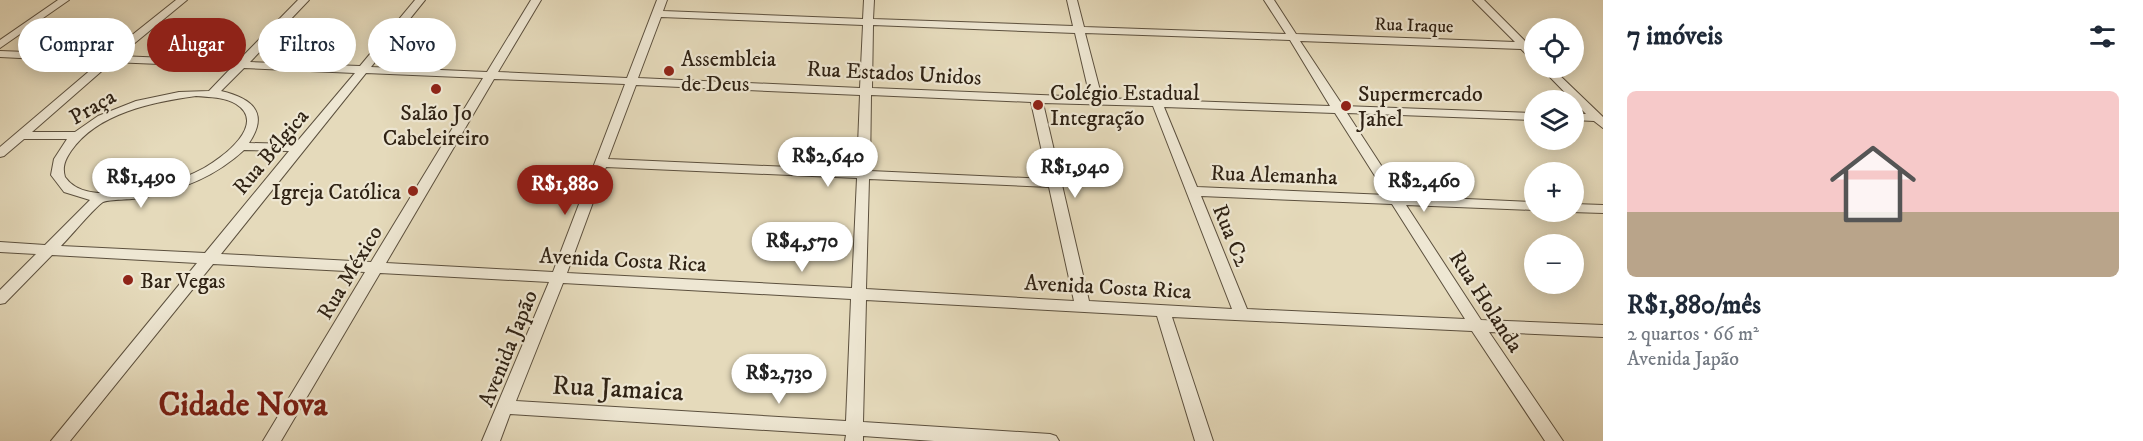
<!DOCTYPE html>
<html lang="pt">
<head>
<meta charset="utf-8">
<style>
  :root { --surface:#fff; --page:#f6f6f7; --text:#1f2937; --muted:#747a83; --accent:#8f2418 }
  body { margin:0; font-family:"IM FELL DW Pica",serif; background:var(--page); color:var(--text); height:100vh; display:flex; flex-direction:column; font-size:22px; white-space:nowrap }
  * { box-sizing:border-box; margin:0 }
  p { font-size:20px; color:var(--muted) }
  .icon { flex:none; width:33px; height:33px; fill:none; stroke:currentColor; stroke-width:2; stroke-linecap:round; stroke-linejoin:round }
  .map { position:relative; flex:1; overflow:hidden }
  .panel { display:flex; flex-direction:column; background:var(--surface); width:540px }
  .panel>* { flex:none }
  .hud { position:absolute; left:18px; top:18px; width:570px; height:54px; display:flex; gap:12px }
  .controls { position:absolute; left:1524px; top:18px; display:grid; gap:12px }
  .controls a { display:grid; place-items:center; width:60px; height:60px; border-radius:50%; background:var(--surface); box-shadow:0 3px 15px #0003; font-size:30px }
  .price { position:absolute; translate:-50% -51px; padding:0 14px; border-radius:21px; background:#fff; color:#222; font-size:20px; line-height:39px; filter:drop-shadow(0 2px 3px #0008) }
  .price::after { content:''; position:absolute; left:50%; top:36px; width:18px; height:14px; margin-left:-9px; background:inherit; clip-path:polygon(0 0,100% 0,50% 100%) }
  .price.selected { background:var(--accent); color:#fff }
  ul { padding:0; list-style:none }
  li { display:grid; align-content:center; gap:12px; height:318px; padding:0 24px }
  li span { display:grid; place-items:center; height:186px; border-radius:9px; color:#555 }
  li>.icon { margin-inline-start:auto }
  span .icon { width:108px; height:108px; fill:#fffc; stroke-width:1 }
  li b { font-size:26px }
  h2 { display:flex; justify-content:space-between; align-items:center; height:72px; padding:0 24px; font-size:26px }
  .pill { padding:0 21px; border-radius:27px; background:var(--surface); box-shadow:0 3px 15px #0003; font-size:21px; line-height:54px }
  .pill.selected { background:var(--accent); color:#fff }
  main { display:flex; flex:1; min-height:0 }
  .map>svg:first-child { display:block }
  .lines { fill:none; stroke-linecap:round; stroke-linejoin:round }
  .street-casing { stroke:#5c503e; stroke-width:2 }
  .street { fill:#eee7d3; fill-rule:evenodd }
  .poi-dot { fill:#8f2418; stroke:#eee7d3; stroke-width:2 }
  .labels { text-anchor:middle; stroke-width:4.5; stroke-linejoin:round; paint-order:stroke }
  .far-street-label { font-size:18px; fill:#2f2214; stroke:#eee7d3 }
  .poi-label { font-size:22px; fill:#2f2214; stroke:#eee7d3; text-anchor:start }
  .street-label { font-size:22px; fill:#2f2214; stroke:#eee7d3 }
  .near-street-label { font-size:27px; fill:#2f2214; stroke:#eee7d3 }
  .near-district-label { font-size:33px; font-weight:bold; fill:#7a1f14; stroke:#eee7d3 }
</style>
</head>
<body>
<main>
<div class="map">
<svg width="1603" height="441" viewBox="0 0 1603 441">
  <rect width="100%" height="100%" fill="#e5dabb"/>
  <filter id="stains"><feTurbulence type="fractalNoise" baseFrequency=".00333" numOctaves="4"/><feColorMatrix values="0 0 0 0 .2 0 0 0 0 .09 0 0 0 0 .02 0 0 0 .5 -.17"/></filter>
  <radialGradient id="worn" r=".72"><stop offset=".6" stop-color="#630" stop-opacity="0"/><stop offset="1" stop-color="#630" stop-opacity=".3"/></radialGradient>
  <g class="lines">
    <g class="street-casing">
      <path id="street" d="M58,0H69L0,48V40Z
        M176,0H187L119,56L238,61L298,0H309L250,62L360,66L415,0H425L371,67L487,72L531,0H541L498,72L627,78L657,0H667L663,11L863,19L864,0H874L873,19L1073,26L1067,0H1077L1084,27L1286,34L1264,0H1274L1296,34L1515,42L1473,0H1484L1534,50V59L1530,58L1521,49L1300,41L1343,106L1534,113V120L1347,113L1401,196L1534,202V210L1406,205L1481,320L1603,325V337L1489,332L1563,441H1545L1472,331L1172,317L1213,441H1195L1157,316L866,300L863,422L1050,434L1056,436L1059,441H934L863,436V441H845L846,435L510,414L500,441H482L549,282L380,273L281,441H263L365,272L213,264L70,441H51L197,263L52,255L5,303L0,304V290L36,254L0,252V242L45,245L90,200L64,192L51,175L54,159L67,139H24L4,156L0,157V147L100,62L0,57V51L107,55ZM661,17L863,25L860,88L638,78ZM873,25L1075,33L1090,97L872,88ZM1085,33L1290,40L1330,106L1102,98ZM112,62L232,67L209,91L179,92L136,101L98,116L75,132H32ZM244,68L355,73L295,144L249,143C270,112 251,98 221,91ZM366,73L483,78L371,262L221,254ZM494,79L625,84L553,272L386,263ZM636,85L860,95L857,170L608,159ZM871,95L1031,102L1048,179L870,171ZM196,96C209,97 225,97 236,104C268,124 222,158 204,168C178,182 149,190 120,192C101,194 78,195 65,177C62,167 65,160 71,151C97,113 153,102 196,96ZM1043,103L1153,106L1232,309L1089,301ZM1164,107L1335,113L1387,195L1197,187ZM244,150L289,151L205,253L61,246C70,237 95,207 103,202C110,199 132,200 140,198C179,191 215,177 244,150ZM606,167L857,178L852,288L567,273ZM869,179L1049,187L1074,301L866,289ZM1201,196L1392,204L1465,319L1247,309ZM563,283L851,299L846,421L516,401Z
        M1541,68H1552L1603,117V128L1594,121L1574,120V114H1586Z
        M1574,204L1603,205V213L1571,212H1574Z"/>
    </g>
    <use href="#street" class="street"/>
  </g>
  <g class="poi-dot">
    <circle cx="669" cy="71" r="6"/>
    <circle cx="436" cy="89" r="6"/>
    <circle cx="1038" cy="105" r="6"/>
    <circle cx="1346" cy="106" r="6"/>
    <circle cx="413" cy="191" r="6"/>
    <circle cx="128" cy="280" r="6"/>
  </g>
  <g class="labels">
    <g class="far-street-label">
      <text transform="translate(1414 25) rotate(2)" y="6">Rua Iraque</text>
    </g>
    <g class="poi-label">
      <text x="681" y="66">Assembleia<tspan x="681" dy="25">de Deus</tspan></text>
      <text x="1050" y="100">Colégio Estadual<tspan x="1050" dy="25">Integração</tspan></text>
      <text x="1358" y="101">Supermercado<tspan x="1358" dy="25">Jahel</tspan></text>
      <text x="436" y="120" text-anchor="middle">Salão Jo<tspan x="436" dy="25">Cabeleireiro</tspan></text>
      <text x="401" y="199" text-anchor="end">Igreja Católica</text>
      <text x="140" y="288">Bar Vegas</text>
    </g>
    <g class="street-label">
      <text transform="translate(894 72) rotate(3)" y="8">Rua Estados Unidos</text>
      <text transform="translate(92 106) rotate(-30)" y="8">Praça</text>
      <text transform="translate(270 151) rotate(-50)" y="8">Rua Bélgica</text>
      <text transform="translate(1274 174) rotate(2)" y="8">Rua Alemanha</text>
      <text transform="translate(1232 235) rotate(68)" y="8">Rua C2</text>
      <text transform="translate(623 259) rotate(3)" y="8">Avenida Costa Rica</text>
      <text transform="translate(349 272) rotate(-59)" y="8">Rua México</text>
      <text transform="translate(1108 286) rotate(3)" y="8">Avenida Costa Rica</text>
      <text transform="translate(1487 301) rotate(57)" y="8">Rua Holanda</text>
      <text transform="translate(507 348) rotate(-68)" y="8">Avenida Japão</text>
    </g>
    <g class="near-street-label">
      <text transform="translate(618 388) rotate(3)" y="9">Rua Jamaica</text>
    </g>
    <g class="near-district-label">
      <text x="243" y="415">Cidade Nova</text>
    </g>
  </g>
  <rect width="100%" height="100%" filter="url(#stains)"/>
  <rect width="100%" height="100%" fill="url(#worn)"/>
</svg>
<div class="controls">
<a><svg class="icon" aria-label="locate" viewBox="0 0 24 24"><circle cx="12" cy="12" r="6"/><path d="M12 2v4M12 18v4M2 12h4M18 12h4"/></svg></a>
<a><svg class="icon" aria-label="layers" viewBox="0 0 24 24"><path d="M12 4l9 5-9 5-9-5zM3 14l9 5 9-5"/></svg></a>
<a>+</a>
<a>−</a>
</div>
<b class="price" style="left:828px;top:188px">R$2,640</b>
<b class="price" style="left:1075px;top:199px">R$1,940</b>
<b class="price" style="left:141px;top:209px">R$1,490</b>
<b class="price" style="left:1424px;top:213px">R$2,460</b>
<b class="price selected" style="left:565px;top:216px">R$1,880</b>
<b class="price" style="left:802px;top:273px">R$4,570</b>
<b class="price" style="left:779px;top:405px">R$2,730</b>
<div class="hud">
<a class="pill">Comprar</a>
<a class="pill selected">Alugar</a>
<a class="pill">Filtros</a>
<a class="pill">Novo</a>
</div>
</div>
<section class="panel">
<h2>7 imóveis<svg class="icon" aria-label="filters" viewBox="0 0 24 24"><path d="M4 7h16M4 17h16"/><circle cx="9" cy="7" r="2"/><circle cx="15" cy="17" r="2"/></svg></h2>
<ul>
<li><span style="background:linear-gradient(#f6c9c9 65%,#b9a48a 0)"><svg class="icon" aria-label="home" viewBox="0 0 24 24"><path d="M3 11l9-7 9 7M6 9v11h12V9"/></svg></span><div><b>R$1,880/mês</b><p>2 quartos · 66 m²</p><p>Avenida Japão</p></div></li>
</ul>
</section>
</main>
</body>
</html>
